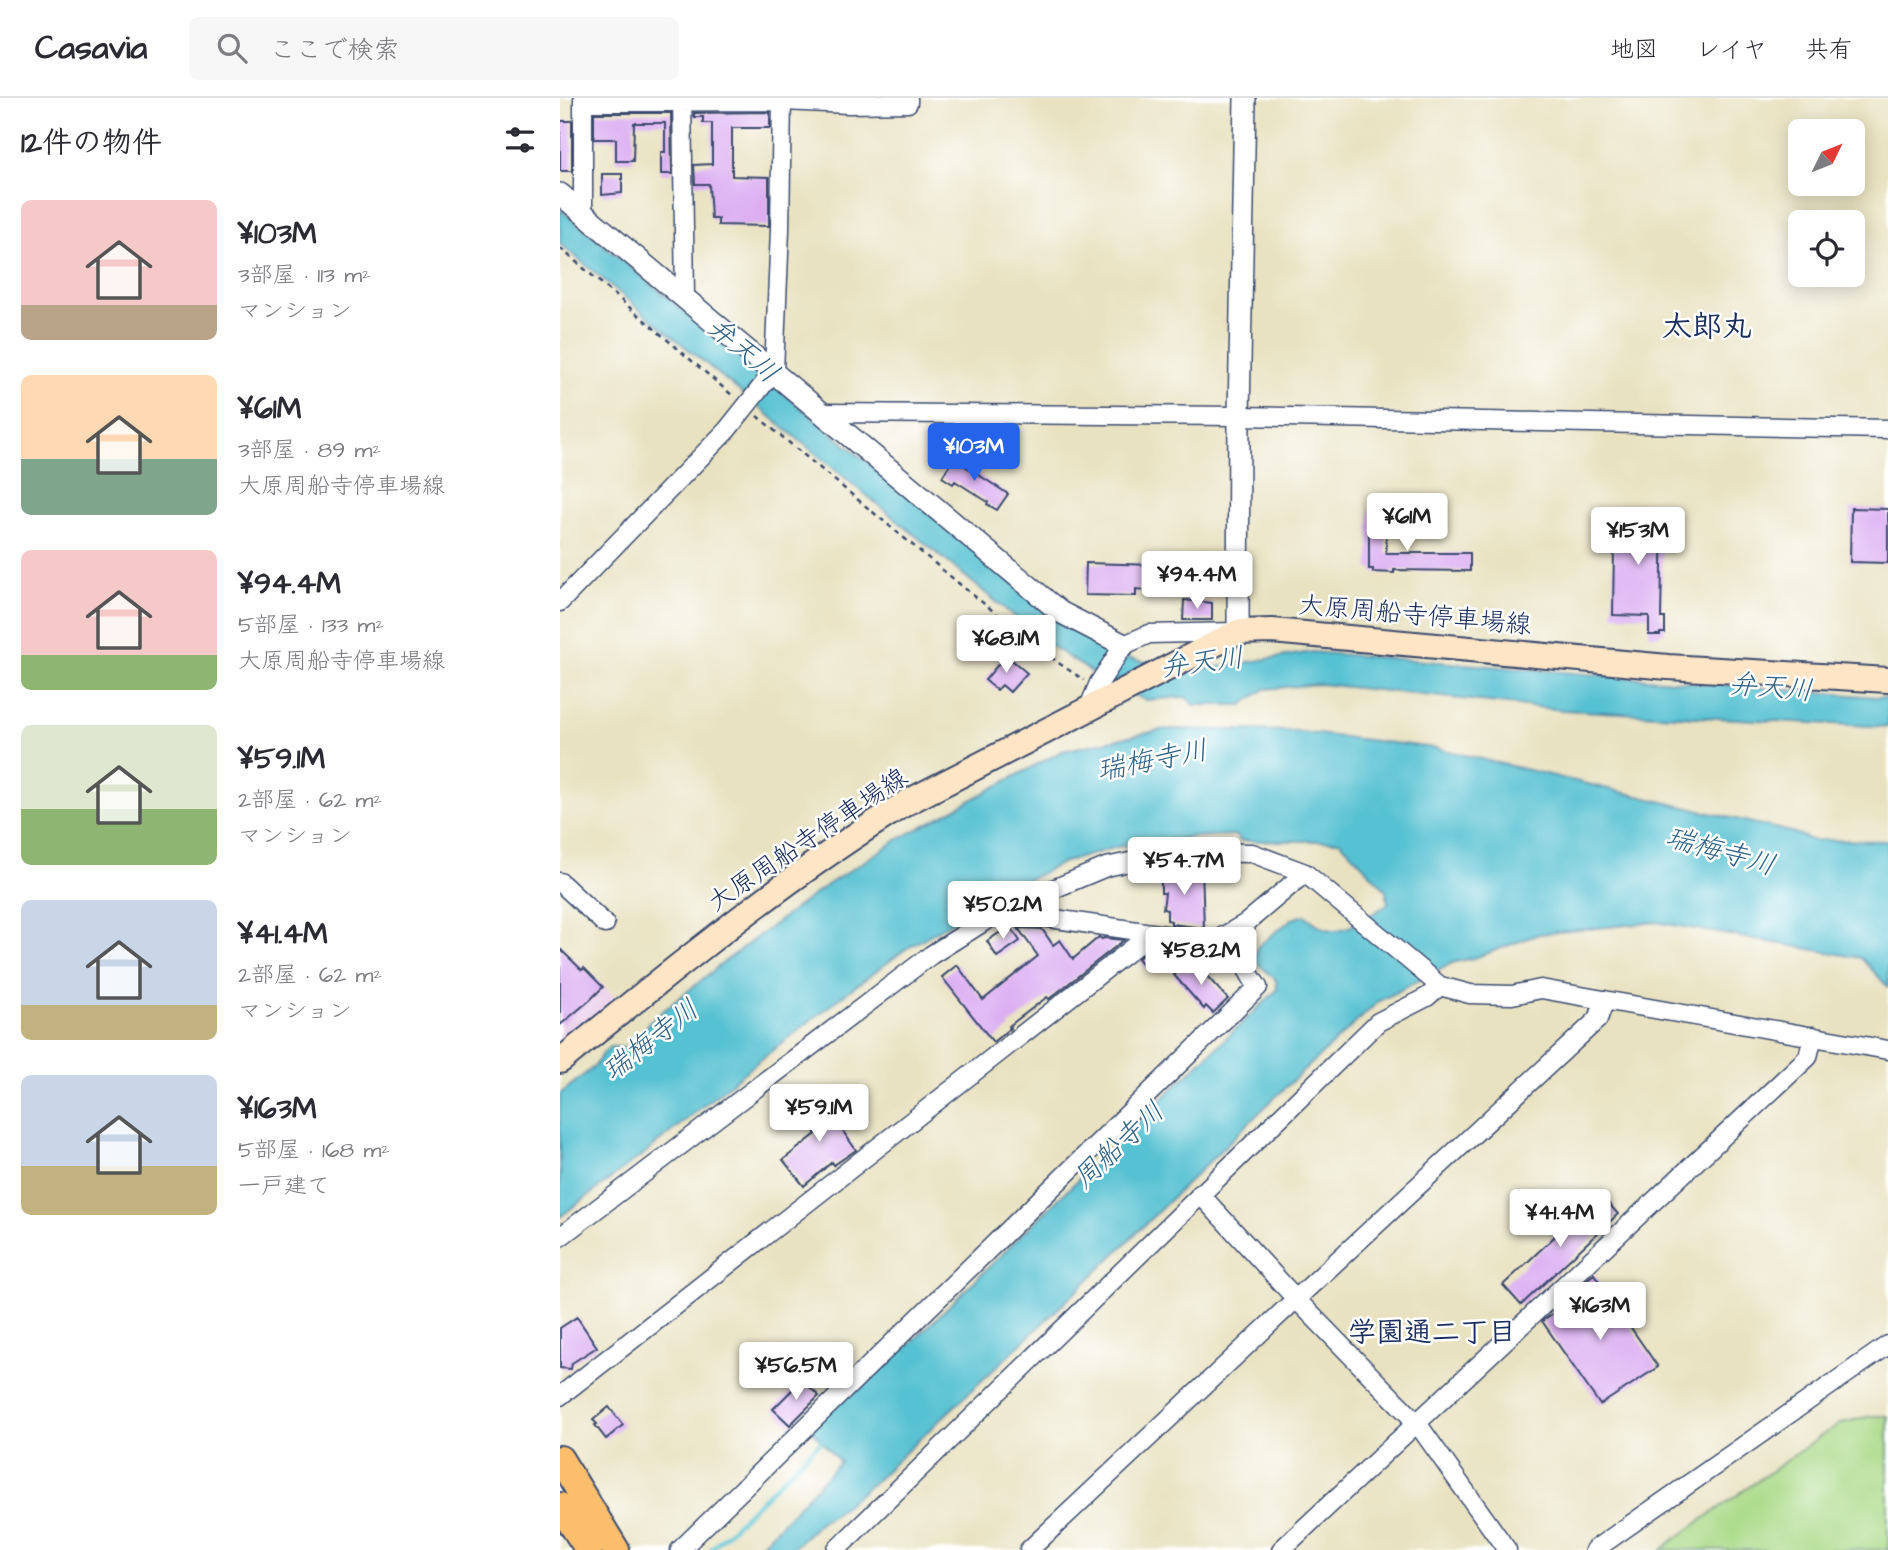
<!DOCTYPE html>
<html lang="ja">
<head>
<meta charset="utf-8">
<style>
  :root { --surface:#fff; --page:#f7f7f7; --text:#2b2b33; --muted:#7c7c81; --line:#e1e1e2; --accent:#2563eb }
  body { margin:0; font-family:"Architects Daughter","Klee One",sans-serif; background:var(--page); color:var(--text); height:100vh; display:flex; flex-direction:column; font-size:26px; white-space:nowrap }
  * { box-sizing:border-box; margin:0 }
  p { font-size:23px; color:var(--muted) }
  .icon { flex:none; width:38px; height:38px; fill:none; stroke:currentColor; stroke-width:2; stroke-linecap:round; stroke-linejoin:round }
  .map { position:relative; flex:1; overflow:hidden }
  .details { display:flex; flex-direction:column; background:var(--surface); width:560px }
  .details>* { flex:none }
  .needle { width:46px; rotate:47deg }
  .controls { position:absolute; left:1228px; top:21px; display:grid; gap:14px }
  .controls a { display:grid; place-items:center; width:77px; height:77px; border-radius:10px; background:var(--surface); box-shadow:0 4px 18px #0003; font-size:35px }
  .price { position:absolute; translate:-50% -60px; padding:0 16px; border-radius:7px; background:#fff; color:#222; font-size:23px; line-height:46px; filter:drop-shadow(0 2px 4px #0008) }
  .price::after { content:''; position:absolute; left:50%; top:42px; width:21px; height:16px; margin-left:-10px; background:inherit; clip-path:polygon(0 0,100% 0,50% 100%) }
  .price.current { background:var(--accent); color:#fff }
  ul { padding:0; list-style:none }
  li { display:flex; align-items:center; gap:21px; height:175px; padding:0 21px }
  li span { display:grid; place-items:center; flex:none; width:196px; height:140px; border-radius:10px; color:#555 }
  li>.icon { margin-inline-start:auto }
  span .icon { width:84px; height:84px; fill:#fffc; stroke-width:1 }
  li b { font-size:30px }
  h2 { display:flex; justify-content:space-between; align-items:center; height:84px; padding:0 21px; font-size:30px }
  header { display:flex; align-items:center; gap:42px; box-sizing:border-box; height:98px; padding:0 35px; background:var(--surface); border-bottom:2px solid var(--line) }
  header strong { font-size:33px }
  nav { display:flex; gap:38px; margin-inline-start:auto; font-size:24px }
  .search { width:490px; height:63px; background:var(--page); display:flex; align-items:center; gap:18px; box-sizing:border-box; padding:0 24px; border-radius:10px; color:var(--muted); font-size:26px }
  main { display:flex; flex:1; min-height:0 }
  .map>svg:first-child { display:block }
  .built { fill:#ebd1eb }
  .green { fill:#aada88; stroke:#628473; stroke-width:2 }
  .water { fill:#57c1d2; stroke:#397898; stroke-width:2 }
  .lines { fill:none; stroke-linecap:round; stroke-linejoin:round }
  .stream { stroke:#57c1d2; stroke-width:4.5 }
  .building { fill:#dbaef2 }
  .minor-casing { stroke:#3a4a6d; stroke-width:21 }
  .tertiary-casing { stroke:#3a4a6d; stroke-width:24 }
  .secondary-casing { stroke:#3a4a6d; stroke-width:28 }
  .primary-casing { stroke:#3a4a6d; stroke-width:30 }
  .path { stroke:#3a4a6d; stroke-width:2.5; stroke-dasharray:5 5; stroke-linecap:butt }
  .minor { stroke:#fff; stroke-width:18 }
  .tertiary { stroke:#fff; stroke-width:21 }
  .secondary { stroke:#fde5c5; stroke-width:24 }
  .primary { stroke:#fabe6d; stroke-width:26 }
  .labels { text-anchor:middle; stroke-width:5; stroke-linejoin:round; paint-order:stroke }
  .street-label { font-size:26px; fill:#1b2f5e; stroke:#fff }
  .water-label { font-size:28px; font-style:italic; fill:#306287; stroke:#fff }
  .neighbourhood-label { font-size:28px; font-weight:bold; fill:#1b2f5e; stroke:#fff }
  .quarter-label { font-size:30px; font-weight:bold; fill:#1b2f5e; stroke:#fff }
</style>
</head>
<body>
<header>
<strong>Casavia</strong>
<div class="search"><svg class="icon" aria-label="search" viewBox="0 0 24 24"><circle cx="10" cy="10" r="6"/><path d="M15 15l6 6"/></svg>ここで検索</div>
<nav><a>地図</a><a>レイヤ</a><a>共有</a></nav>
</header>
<main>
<section class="details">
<h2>12件の物件<svg class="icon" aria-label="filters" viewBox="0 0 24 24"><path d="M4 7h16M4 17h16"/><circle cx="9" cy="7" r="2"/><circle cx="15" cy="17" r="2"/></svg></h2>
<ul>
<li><span style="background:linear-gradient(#f6c9c9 75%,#b9a48a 0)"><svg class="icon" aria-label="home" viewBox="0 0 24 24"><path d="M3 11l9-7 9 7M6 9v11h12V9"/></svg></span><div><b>¥103M</b><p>3部屋 · 113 m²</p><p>マンション</p></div></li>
<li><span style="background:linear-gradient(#ffd9b3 60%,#7fa58c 0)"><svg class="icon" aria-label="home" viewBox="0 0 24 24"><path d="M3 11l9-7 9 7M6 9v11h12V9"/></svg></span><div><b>¥61M</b><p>3部屋 · 89 m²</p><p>大原周船寺停車場線</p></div></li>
<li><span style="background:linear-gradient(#f6c9c9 75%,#8fb573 0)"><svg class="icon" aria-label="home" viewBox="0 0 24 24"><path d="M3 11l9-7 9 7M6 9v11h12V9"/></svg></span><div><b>¥94.4M</b><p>5部屋 · 133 m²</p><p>大原周船寺停車場線</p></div></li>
<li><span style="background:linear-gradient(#dfe7d0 60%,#8fb573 0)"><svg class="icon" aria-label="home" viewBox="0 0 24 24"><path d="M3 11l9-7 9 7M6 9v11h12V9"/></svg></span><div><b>¥59.1M</b><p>2部屋 · 62 m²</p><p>マンション</p></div></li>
<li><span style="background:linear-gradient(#c9d6e8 75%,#c2b280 0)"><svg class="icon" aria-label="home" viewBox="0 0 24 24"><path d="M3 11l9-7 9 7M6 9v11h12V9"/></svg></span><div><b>¥41.4M</b><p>2部屋 · 62 m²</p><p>マンション</p></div></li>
<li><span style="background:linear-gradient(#c9d6e8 65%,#c2b280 0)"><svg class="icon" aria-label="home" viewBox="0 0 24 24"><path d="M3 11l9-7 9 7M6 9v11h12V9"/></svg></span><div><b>¥163M</b><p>5部屋 · 168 m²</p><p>一戸建て</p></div></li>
</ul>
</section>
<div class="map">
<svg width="1328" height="1452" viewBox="0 0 1328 1452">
  <rect width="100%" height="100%" fill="#fff"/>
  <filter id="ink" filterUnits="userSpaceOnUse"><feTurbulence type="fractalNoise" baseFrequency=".0143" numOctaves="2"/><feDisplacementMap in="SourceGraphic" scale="14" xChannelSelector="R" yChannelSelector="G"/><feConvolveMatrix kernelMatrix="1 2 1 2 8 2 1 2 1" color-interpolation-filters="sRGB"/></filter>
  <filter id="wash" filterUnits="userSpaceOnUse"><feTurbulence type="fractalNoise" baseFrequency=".00686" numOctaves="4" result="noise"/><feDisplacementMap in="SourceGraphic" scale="28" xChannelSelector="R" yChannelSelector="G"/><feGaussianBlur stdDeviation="1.57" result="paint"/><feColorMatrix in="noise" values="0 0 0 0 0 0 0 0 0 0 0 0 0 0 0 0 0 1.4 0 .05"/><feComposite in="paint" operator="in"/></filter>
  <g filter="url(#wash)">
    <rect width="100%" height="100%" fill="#e9e2c1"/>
    <path class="built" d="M0,847L58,902L0,952Z"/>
    <path class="green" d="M1311,1318H1328V1452H1102L1111,1444L1268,1333L1282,1325Z"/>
    <path class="water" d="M0,111L501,524L566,560L632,573L752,554L1328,600V629L1003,612L760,586L705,591L682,607H634L626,599L585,602L549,585L489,547L0,146Z
      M605,631L732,633L875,650L1235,735L1251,742L1328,743V889L1301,860L1096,824L979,836L917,859L892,865L819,903L711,1003L518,1192L314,1384L275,1415L261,1423L231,1452H196L280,1364L250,1330L270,1311L307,1285L348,1248L572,1029L717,892L716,882L696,864L694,859L698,848L732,821L745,817C751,822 757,827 764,830C784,839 811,816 828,806L826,792L780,743H681L675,737L632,739L561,748L502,765L445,793L346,851L285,896L191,969L89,1052L0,1119V996L35,968L42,956L50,949L67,950L83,937L88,925L164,864L261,791L337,742L502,653Z"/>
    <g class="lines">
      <path class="stream" d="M150,1452L264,1340"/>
    </g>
    <g id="blocks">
      <path class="building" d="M210,14V30H172V78L209,79V128L158,127V121H151L149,86H135L134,67L152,66V25H143V19H134V15Z
        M34,15H111L112,76H101V54H105V25H74L73,63H56V41H34Z
        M0,23H12V73H0Z
        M42,76H62V95L42,97Z
        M395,358L407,365L405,368L448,396L437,412L427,406L428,404L395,383L393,386L382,379Z
        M1291,410L1328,411V465L1290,464Z
        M826,411V455H910V473L834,472V475L813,474V471H809V412Z
        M1055,416L1103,417L1101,520H1105V535H1100V537H1089V518L1053,517L1054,450L1048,449V422H1055Z
        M526,465L631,468L630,496L576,491V498L525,497Z
        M624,502L652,505V522H623Z
        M446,557L467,575L450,594L442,587L437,592L425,582Z
        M630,769H642L644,830L611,826V823L607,822V812L603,811L605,795H601V775L625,774V772H631Z
        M450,828L460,843L437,859L427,843Z
        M458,830L482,831L493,847L500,842L513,861L539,839L542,841L544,840L564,842L489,901L487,899L449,928L450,930L433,944L382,879L397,867L423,902L478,858Z
        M592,850L600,861L586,871L578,860Z
        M0,851L22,872L24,870L43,889L30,902L0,927Z
        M632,862L668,901L653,915L646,908L644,911L614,877Z
        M259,999L296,1052L274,1067L272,1064L244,1088L223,1062L256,1036L240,1011Z
        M1040,1096L1058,1116L961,1207L943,1187Z
        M1034,1176L1098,1269L1040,1307L982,1223L1017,1199L1015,1195L1027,1187L1025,1183Z
        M17,1219L37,1249L12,1265L11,1271L0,1270V1230Z
        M242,1282L259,1298L230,1327L213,1311Z
        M49,1309L63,1327L46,1341L35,1327L37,1326L33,1322Z"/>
    </g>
  </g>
  <g filter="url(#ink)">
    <use href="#blocks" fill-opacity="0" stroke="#3a4a6d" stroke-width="2"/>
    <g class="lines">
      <g class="minor-casing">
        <path id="minor" d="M23,0V114
          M122,0L125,199
          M23,4L222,3L289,6L348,5V0
          M263,315L679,318L1328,331
          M0,504L167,332L214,273L220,132L222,0
          M529,609L539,585L564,547L589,536L675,534
          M0,784L45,826
          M441,813L653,844L686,825L745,775
          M640,1096L736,1201L857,1325L947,1452
          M0,1139L371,857L441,813L546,769L617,754L692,755L745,775L880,888L910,896L952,897L981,891L1328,952
          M0,1298L592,835
          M120,1452L698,889C678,861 681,857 686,825
          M276,1452L818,924L867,899L880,888
          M469,1452L736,1201L1038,921L1045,902
          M721,1452L1248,959L1253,938
          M1034,1452L1328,1247"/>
      </g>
      <g class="tertiary-casing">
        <path id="tertiary" d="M0,96L500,514L564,547
          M678,534L679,318L685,0"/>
      </g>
      <g class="secondary-casing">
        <path id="secondary" d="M0,963C112,873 224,780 346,705L678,534L712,533L1108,569L1328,582"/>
      </g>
      <g class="primary-casing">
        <path id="primary" d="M0,1361L56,1452
          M0,1408L29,1452"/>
      </g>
      <path class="path" d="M0,150L173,298
        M197,318L408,493L500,566L524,582"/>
      <use href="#minor" class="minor"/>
      <use href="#tertiary" class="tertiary"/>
      <use href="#secondary" class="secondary"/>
      <use href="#primary" class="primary"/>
    </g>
  </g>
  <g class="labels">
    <g class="street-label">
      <text transform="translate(855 516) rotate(5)" y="9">大原周船寺停車場線</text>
      <text transform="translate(247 741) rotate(-34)" y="9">大原周船寺停車場線</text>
    </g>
    <g class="water-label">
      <text transform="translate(184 251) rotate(41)" y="10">弁天川</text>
      <text transform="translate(642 563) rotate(-7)" y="10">弁天川</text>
      <text transform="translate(1211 588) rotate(5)" y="10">弁天川</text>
      <text transform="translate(592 661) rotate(-11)" y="10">瑞梅寺川</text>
      <text transform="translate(1161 752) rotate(16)" y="10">瑞梅寺川</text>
      <text transform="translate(90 941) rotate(-38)" y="10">瑞梅寺川</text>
      <text transform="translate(558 1046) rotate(-43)" y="10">周船寺川</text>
    </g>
    <g class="neighbourhood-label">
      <text x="872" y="1243">学園通二丁目</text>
    </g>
    <g class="quarter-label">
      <text x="1147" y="238">太郎丸</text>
    </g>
  </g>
</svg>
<div class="controls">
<a><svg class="needle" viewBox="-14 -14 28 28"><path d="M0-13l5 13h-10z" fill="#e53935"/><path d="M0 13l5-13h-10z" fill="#7c7c81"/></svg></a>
<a><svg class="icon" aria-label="locate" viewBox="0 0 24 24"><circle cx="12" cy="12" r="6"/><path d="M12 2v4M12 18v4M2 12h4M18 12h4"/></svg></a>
</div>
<b class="price current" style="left:414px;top:385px">¥103M</b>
<b class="price" style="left:847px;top:455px">¥61M</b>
<b class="price" style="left:1078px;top:469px">¥153M</b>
<b class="price" style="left:637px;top:513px">¥94.4M</b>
<b class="price" style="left:446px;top:577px">¥68.1M</b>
<b class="price" style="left:624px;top:799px">¥54.7M</b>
<b class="price" style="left:443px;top:843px">¥50.2M</b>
<b class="price" style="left:641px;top:889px">¥58.2M</b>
<b class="price" style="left:259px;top:1046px">¥59.1M</b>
<b class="price" style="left:1000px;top:1151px">¥41.4M</b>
<b class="price" style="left:1040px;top:1244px">¥163M</b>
<b class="price" style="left:236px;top:1304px">¥56.5M</b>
</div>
</main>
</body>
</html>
